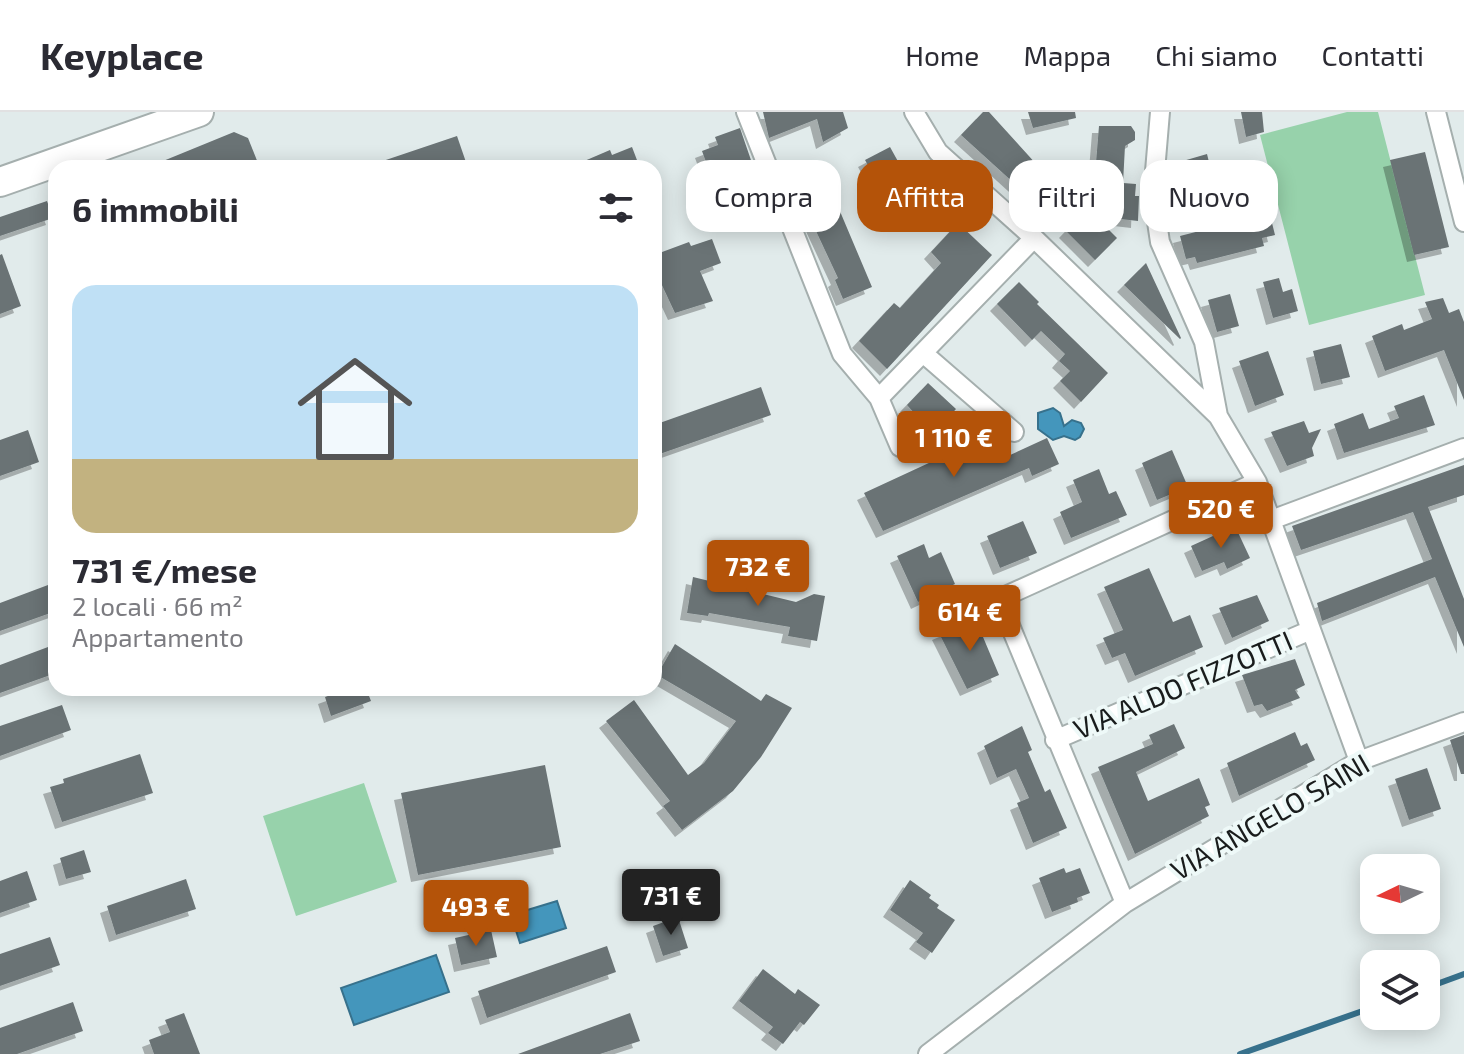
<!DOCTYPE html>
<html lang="it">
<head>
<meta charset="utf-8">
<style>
  :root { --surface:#fff; --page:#f7f7f7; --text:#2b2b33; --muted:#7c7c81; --line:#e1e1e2; --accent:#b45309 }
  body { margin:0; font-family:"Exo 2",sans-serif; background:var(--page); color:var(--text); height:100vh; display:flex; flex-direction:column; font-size:30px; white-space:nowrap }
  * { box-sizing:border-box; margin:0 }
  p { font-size:26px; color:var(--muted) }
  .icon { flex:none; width:44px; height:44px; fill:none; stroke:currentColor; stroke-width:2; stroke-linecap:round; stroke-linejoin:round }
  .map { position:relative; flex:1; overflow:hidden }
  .panel { position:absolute; left:48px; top:48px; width:614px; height:536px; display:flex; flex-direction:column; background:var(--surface); border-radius:24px; box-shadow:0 4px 20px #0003 }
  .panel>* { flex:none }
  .hud { position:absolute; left:686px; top:48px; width:658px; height:72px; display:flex; gap:16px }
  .needle { width:52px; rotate:265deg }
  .controls { position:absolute; left:1360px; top:742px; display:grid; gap:16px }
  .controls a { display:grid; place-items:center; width:80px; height:80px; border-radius:16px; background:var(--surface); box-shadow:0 4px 20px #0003; font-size:40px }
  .price { position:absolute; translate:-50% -68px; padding:0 18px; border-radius:8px; background:var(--accent); color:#fff; font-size:26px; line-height:52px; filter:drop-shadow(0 2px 4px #0008) }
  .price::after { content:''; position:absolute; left:50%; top:48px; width:24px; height:18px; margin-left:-12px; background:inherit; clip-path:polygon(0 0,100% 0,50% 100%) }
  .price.active { background:#222; color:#fff }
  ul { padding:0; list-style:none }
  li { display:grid; align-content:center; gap:16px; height:424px; padding:0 24px }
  li span { display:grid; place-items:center; height:248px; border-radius:24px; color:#555 }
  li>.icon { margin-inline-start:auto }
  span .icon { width:144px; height:144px; fill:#fffc; stroke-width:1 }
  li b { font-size:34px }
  h2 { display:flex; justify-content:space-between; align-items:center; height:96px; padding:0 24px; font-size:34px }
  .tag { padding:0 28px; border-radius:24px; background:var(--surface); box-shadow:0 4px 20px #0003; font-size:28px; line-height:72px }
  .tag.active { background:var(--accent); color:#fff }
  header { display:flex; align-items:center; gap:48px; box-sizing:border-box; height:112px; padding:0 40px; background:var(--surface); border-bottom:2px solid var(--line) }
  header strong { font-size:38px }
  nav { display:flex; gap:44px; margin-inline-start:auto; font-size:28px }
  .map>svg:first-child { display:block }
  .green { fill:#97d2ab }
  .water { fill:#4496bc; stroke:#37718c; stroke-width:2 }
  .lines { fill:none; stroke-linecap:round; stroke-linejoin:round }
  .stream { stroke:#37718c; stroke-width:6 }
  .building { fill:#6a7375; filter:url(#shadow) }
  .minor-casing { stroke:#a5afae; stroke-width:22 }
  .primary-casing { stroke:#a5afae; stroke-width:32 }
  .minor { stroke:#fff; stroke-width:18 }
  .primary { stroke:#fff; stroke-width:28 }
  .labels { text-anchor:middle; stroke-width:8; stroke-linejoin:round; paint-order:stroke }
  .street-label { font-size:28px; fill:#191c1c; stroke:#eef9f8 }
</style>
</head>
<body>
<header>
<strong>Keyplace</strong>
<nav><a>Home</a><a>Mappa</a><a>Chi siamo</a><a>Contatti</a></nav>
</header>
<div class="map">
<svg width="1464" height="942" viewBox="0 0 1464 942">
  <defs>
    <filter id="shadow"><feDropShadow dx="-7" dy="7" stdDeviation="0" flood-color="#0004"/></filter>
  </defs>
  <rect width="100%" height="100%" fill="#e1ebeb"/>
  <path class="green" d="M1347,0H1378L1425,183L1309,213L1260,23Z
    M364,671L397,770L296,804L263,704Z"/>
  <path class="water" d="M1053,296L1060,301L1064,314L1072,308L1081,311L1084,317L1080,325L1075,328L1064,324L1053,328L1038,317V301Z
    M557,789L566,816L520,831L511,803Z
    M436,843L449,880L354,913L341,876Z"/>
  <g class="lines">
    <path class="stream" d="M1426,876L1464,862
      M1240,942L1374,895"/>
  </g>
  <path class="building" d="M763,0H843L848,16L823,30L817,7L769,26Z
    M983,0H989L1056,74L1038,93L961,23Z
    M1028,0H1075L1076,6L1033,16Z
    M1241,0H1262L1264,20L1246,25Z
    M1099,14H1131L1135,20V28L1125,34L1123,71L1136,72L1135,84H1139L1138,109L1095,104L1117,126L1095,148L1066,119L1090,94L1092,100Z
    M740,16L753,54L713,69L702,39L718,33L715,25Z
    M234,20L248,26L260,56H146Z
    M457,24L468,56H371V53Z
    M632,35L640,56H568L610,38L612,43Z
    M890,35L905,62L881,77L865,48Z
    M1425,40L1449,135L1414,143L1390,48Z
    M1207,42L1224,111L1269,99L1275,123L1262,126L1264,134L1197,151L1195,145L1186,147L1180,124L1223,113L1186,92L1176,51Z
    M828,71L872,175L843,187L835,168L838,166L802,89L812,84L809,76Z
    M47,89L53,106L0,124V105Z
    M958,111L992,143L887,257L859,229L894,191L900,196L941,151L931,140Z
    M712,127L721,151L700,159L713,189L675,201L654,156V143L689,130L691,134Z
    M2,142L21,194L0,202V143Z
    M1146,151L1181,226L1180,227L1124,173Z
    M1279,166L1283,180L1292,177L1298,199L1273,206L1263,170Z
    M1019,170L1039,190L1037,192L1108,261L1081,290L1060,269L1070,259L1059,249L1065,242L1041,219L1032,228L997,192Z
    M1230,182L1239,214L1217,220L1208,188Z
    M1443,186L1449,201L1459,197L1464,210V288L1444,238L1385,259L1372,224L1402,212L1404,218L1432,207L1425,190Z
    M1341,232L1350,265L1321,272L1313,239Z
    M1268,239L1284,283L1255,294L1239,249Z
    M928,271L956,297L933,322L907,293Z
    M761,275L771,303L654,344V313Z
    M1424,283L1435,313L1344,341L1334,312L1363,301L1369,317L1399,306L1394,294Z
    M1304,309L1309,321L1321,317L1312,336L1314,344L1287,354L1271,320Z
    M28,318L39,350L0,364V328Z
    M985,325L989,334L996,331L1008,344L1047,326L1059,352L1032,364L1029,356L883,419L864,381Z
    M1172,338L1188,375L1157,388L1142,351Z
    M1464,353V383L1428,395L1464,487V535L1435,465L1322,509L1317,491L1432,447L1413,400L1301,438L1292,414Z
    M1099,357L1109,382L1116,379L1127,403L1071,426L1060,400L1082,390L1073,368Z
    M1023,409L1037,441L1000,456L987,424Z
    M1235,414L1250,446L1227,457L1224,450L1202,459L1191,434Z
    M924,432L929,446L941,440L955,472L918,490L897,444Z
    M1149,456L1173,510L1190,503L1203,535L1135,564L1125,541L1112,546L1103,526L1123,518L1104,475Z
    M693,465L796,490L814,482L825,484L817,529L788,524L790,515L709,501L708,504L687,501Z
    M56,470V499L0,519V491Z
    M1257,483L1269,509L1232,526L1219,496Z
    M975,506L999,563L967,577L939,521Z
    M56,532V561L0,581V553Z
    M675,532L761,589L766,582L792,596L761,645L733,679L682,718L663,694L670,689L606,609L634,588L688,663L704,651L736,609L657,563Z
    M1295,547L1305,573L1295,578L1300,586L1267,599L1262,592L1254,594L1242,563Z
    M350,576H366L371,589L331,604L325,585Z
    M62,593L71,618L0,644V614Z
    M1174,612L1185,636L1136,660L1148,689L1199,666L1210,693L1205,695L1209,704L1135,742L1098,655L1153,632L1149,623Z
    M1022,614L1032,638L1028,640L1045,680L1050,677L1067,716L1033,731L1017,691L1029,686L1016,657L997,666L984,634Z
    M1295,620L1301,634L1307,631L1315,648L1239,684L1227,651Z
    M1464,623V662H1461L1450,628Z
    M140,642L153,681L62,710L50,675L64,671L63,667Z
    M545,653L561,735L418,763L401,681Z
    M1427,656L1441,697L1409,708L1395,667Z
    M84,738L91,760L66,767L60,746Z
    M1064,756L1066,761L1080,756L1090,781L1077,786L1078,790L1052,800L1039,766Z
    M27,759L37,788L0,801V769Z
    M186,767L196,797L116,823L107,794Z
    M910,768L931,783L929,786L939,793L937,796L955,808L932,841L916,830L923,821L890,798Z
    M678,805L688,836L663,844L653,814Z
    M491,818L497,845L461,853L455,826Z
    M50,825L60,853L0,874V842Z
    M607,834L616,860L487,906L478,879Z
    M763,857L795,882L798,877L820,893L804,913L800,910L783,932L768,921L773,915L739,889Z
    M73,890L83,919L17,942H0V916Z
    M184,901L200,942H154L149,928L170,920L165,908Z
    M630,901L640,929L600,942H518Z"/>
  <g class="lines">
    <g class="minor-casing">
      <path id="minor" d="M746,0L842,242L879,286L900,335
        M914,0L938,40L1034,126L1218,304
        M1160,0L1153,83L1160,130L1204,230L1218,304L1257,370L1359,649
        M1436,0L1464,110
        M923,241L1014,320
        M879,286L1034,126
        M1271,408L1464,336
        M1055,628L1311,518
        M1125,791L999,487L1257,370
        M928,942L1125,791L1359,649L1464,610"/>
    </g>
    <g class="primary-casing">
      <path id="primary" d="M0,70L199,0"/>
    </g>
    <use href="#minor" class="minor"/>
    <use href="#primary" class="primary"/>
  </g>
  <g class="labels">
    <g class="street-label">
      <text transform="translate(1183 573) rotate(-23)" y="10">VIA ALDO FIZZOTTI</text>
      <text transform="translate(1270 705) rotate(-30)" y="10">VIA ANGELO SAINI</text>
    </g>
  </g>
</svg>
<div class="controls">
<a><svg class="needle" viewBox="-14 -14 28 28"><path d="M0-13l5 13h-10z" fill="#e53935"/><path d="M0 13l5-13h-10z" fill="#7c7c81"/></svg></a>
<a><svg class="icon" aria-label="layers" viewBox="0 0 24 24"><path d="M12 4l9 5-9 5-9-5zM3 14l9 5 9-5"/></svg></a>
</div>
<b class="price" style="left:954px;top:367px">1 110 €</b>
<b class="price" style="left:1221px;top:438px">520 €</b>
<b class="price" style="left:758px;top:496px">732 €</b>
<b class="price" style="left:970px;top:541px">614 €</b>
<b class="price active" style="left:671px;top:825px">731 €</b>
<b class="price" style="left:476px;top:836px">493 €</b>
<div class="hud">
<a class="tag">Compra</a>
<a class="tag active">Affitta</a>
<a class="tag">Filtri</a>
<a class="tag">Nuovo</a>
</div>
<section class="panel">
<h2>6 immobili<svg class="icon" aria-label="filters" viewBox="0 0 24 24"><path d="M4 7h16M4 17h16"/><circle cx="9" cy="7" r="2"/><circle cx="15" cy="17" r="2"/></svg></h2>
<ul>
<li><span style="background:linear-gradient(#bfe0f5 70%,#c2b280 0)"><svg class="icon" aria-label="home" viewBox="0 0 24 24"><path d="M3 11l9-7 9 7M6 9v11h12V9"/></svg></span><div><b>731 €/mese</b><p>2 locali · 66 m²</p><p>Appartamento</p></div></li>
</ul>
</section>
</div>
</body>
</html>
